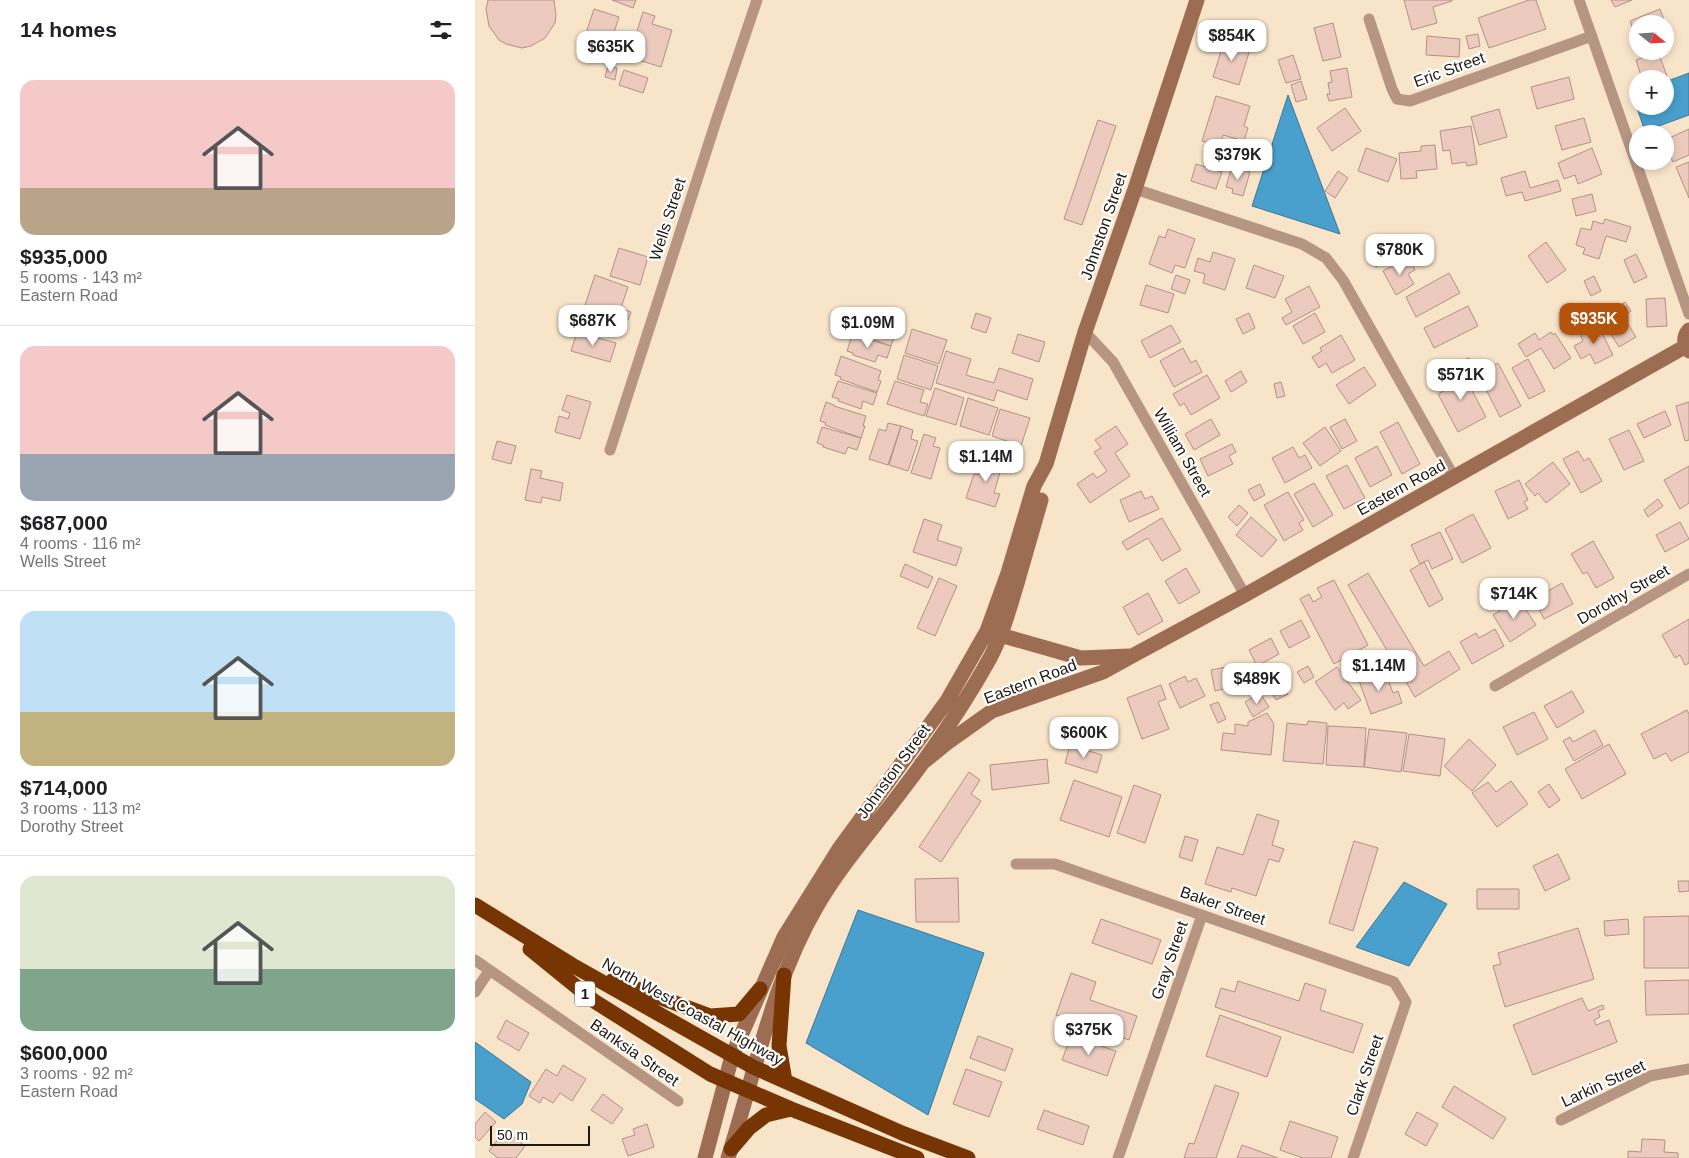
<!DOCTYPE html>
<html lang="en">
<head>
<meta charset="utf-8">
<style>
  :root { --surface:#fff; --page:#f2f2f2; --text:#202124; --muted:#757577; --line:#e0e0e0; --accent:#b45309 }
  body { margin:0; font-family:Arial,sans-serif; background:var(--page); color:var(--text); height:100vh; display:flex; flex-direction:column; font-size:19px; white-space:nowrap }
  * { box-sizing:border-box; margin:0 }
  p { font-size:16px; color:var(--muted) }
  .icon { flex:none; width:28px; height:28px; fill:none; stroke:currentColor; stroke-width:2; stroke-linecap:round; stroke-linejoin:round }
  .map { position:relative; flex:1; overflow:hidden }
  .panel { display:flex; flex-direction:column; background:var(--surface); width:475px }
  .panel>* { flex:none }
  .needle { width:32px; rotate:108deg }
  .fabs { position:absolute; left:1154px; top:15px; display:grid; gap:10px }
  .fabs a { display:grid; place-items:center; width:45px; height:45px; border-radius:50%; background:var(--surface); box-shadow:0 2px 8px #0003; font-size:25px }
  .scale { position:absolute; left:15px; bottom:12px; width:100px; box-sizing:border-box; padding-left:5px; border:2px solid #211a11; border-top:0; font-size:14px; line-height:18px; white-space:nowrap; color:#211a11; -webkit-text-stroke:4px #fff; paint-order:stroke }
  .price { position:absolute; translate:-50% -42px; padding:0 11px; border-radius:10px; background:#fff; color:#222; font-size:16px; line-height:32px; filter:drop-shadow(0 1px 2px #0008) }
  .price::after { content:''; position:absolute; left:50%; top:30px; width:15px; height:11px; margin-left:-8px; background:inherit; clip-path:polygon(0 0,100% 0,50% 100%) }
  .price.active { background:var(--accent); color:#fff }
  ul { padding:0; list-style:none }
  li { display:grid; align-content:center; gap:10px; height:265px; padding:0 20px }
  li+li { border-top:1px solid var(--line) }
  li span { display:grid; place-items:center; height:155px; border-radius:15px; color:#555 }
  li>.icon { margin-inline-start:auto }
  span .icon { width:90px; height:90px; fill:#fffc; stroke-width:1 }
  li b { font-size:21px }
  h2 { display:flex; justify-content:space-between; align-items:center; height:60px; padding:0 20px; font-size:21px }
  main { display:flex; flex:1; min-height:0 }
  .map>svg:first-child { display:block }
  .water { fill:#49a0cd; stroke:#3d7895 }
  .building { fill:#eccbbe; stroke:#b19286 }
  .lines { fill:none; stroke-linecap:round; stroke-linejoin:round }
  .street { stroke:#b79583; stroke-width:11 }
  .secondary { stroke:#9c6d52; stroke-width:15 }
  .highway { stroke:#763502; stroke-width:15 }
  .labels { text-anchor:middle; stroke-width:4.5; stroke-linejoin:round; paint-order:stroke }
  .shield { fill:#fff; stroke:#645f58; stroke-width:1 }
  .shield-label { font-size:15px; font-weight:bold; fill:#211a11 }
  .street-label { font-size:16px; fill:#211a11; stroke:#fff }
</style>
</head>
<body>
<main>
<section class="panel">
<h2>14 homes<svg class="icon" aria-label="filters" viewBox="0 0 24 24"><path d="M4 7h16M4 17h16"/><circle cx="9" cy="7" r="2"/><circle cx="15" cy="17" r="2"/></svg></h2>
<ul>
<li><span style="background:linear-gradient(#f6c9c9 70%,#b9a48a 0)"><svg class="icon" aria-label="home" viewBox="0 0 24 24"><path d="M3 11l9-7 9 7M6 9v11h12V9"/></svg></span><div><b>$935,000</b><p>5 rooms · 143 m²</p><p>Eastern Road</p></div></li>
<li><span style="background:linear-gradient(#f6c9c9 70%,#9aa5b1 0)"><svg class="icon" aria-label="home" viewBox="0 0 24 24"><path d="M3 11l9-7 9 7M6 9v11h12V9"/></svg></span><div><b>$687,000</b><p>4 rooms · 116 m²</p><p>Wells Street</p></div></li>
<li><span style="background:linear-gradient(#bfe0f5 65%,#c2b280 0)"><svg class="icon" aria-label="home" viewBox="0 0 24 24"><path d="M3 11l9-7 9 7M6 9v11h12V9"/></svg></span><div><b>$714,000</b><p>3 rooms · 113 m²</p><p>Dorothy Street</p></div></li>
<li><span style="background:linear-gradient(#dfe7d0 60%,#7fa58c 0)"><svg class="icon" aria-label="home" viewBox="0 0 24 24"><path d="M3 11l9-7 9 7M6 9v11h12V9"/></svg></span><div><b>$600,000</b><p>3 rooms · 92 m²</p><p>Eastern Road</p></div></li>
</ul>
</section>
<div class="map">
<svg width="1214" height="1158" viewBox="0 0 1214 1158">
  <rect width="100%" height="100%" fill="#f8e4c9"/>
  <path class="water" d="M1214,73V115L1170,131L1157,94L1162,92V106H1190V82Z
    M813,95L865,234L777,206Z
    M929,882L972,904L934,966L881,947Z
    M383,910L509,953L453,1115L331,1043Z
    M0,1042L56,1082L47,1104L29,1119L0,1099Z"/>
  <path class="building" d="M13,0H79L81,15L80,23L70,38L56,46L47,48L31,44L24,40L14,26L11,9Z
    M137,0H161L158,8Z
    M929,0H977V1L958,7L962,23L937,30Z
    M1054,0H1061L1071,29L1014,48L1003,18Z
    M1136,0H1157L1140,7Z
    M119,9L144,17L130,60L105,51Z
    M1185,9L1192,28L1190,29V24H1162V41L1155,21Z
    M168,12L180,16L177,24L197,30L186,67L154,57Z
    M858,23L866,57L848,61L839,28Z
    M1003,34L1005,46L994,49L991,36Z
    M952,36L985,39L984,57L951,55Z
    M750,38L776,46L764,85L738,77Z
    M1183,52L1192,76L1183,79H1167L1161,60Z
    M818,55L826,79L811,83L803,60Z
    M133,66L142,68L140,80L130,77Z
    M872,68L877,97L854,101L852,94H855L853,83L857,82L855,71Z
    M149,70L173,78L168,93L144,85Z
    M1094,77L1099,99L1062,109L1056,87Z
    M826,81L832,99L821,102L816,85Z
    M741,96L775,106L769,126L773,128L769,141L748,135L745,146L727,141Z
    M870,108L886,131L857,151L842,128Z
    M1024,109L1032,137L1004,145L996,117Z
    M1109,118L1116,142L1087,150L1080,126Z
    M623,120L641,126L607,225L589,219Z
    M996,126L1002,164L992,166L991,162L977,164L975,150L968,151L965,131Z
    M1214,129V155L1198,162L1190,144V140Z
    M960,145L962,169L941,171L942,178L926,179L924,153L946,151V146Z
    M891,148L922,159L913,182L883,171Z
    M1117,148L1127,174L1103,184L1100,175L1089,179L1083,163Z
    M1214,162V198L1201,167Z
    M721,164L747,172L741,189L716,181Z
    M757,166L775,172L768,196L757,193L758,189L751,187Z
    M863,171L873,178L860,198L850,191Z
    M1050,171L1055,188L1083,180L1086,191L1050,201L1047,192L1031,196L1026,178Z
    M1117,194L1121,211L1101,216L1097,199Z
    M1130,219L1156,227L1151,242L1131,236L1124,259L1108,254L1110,248L1101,245L1106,228L1116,230L1118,221L1128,224Z
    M693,229L720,239L710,268L700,265L697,273L674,264L684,236L690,238Z
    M915,236L925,253L901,267L891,249Z
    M1071,242L1091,270L1072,283L1053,256Z
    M144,248L173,257L165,285L135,276Z
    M738,252L760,259L750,290L728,283L730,274L719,271L723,258L735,262Z
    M1161,254L1172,277L1159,283L1149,260Z
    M933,257L940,270L933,274L939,284L921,295L908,271Z
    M779,265L809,276L800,298L771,288Z
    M974,273L985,293L941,317L931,297Z
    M120,275L153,287L146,308L156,312L153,320L110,305Z
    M701,275L715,280L710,294L696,289Z
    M1119,276L1126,291L1116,296L1109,281Z
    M671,285L699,294L693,313L665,305Z
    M834,286L845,307L811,325L807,318L817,312L810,299Z
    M1190,298L1192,326L1172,327L1171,299Z
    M1150,302L1156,311L1148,316L1161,337L1144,347L1125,317Z
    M993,306L1003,326L959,348L949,328Z
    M381,310L421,324L418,333L420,334L416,346L380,333L381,331L375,329Z
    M501,313L516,318L511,333L496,328Z
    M774,313L780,328L768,334L761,319Z
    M840,313L850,332L828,344L818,326Z
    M696,325L706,342L675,358L666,341Z
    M1123,325L1138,355L1120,364L1115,354L1106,359L1099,346L1108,341L1105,334Z
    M437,329L472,340L464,364L430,353Z
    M102,332L141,343L135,362L96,351Z
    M1076,332L1078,335L1080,333L1096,358L1079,369L1066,348L1051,357L1043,344L1060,333L1064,340Z
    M543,334L570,342L564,362L537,353Z
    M377,335L416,346L412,358L403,355L400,362L378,355V353L372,351Z
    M866,335L880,360L857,373L851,363L844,368L837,357L847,351L845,348Z
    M708,348L716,363L721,360L727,372L699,387L685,361Z
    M471,351L496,359L491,375L519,383L524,368L558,379L552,400L522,390L519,401L461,383Z
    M429,355L463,366L456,390L422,379Z
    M366,356L406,371L403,380L406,381L402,392L365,379L366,377L360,375Z
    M994,358L1000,369L989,374L983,363Z
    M1053,359L1070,391L1054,399L1037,368Z
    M1023,363L1046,406L1025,417L1003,374Z
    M984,366L1011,417L983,432L963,394L976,387L969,374Z
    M889,367L901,385L874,404L861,385Z
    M766,371L772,382L756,392L750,381Z
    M732,375L745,398L716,415L709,403L705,406L698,394Z
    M363,381L402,393L398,405L388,401L386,409L363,401L364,399L357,397Z
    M420,381L449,390L445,402L453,404L449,416L412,404Z
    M806,382L810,396L802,398L799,384Z
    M460,388L489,398L481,425L451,416Z
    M92,395L116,402L105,439L80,432L84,416L93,419L95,413L87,410Z
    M493,398L523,408L514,435L485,426Z
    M351,402L359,405V406L391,416L388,426H390L386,438L350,425L351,423L345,421Z
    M1214,402V440L1210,441L1201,406Z
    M525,409L555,418L546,446L517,436Z
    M1190,411L1196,425L1169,438L1162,424Z
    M736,419L745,435L719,450L710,434Z
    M870,419L882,441L867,449L855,427Z
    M923,422L945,464L927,474L905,432Z
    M413,423L426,426L413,465L394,459L404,429L411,431Z
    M426,426L438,430L436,439L443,441L433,471L414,465Z
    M641,426L653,444L640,453L655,476L615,503L602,484L618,473L622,478L632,471L619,452L626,448L620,440Z
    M347,427L386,438L382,450L373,447L370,454L348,447V445L342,443Z
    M850,427L866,451L845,466L828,443Z
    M1154,430L1169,461L1149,470L1134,439Z
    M449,434L461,438L458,446L465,448L456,479L436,473Z
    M22,441L41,446L36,464L17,459Z
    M757,444L761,452L754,456L758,464L733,476L725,459Z
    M902,446L917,475L895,487L880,458Z
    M818,447L824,458L830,455L837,468L810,483L797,458Z
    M1103,451L1109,461L1114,458L1127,481L1106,493L1088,459Z
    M509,456L528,462L519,493L525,494L520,507L491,498L499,474L503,475Z
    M1078,462L1095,484L1071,503L1063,493L1060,496L1050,484Z
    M872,465L890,498L869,509L851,476Z
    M1214,466V503L1205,509L1189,480Z
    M56,469L67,471L65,478L88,483L85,501L67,497L66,503L50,500Z
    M1044,480L1053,500L1049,502L1053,509L1033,519L1020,491Z
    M839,483L858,515L838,527L819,494Z
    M785,484L790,495L779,501L773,490Z
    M666,491L670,499L677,496L684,509L654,522L645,500Z
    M813,492L829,520L824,523L828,530L809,541L789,505Z
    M1183,499L1188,506L1173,517L1169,510Z
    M764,505L773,513L762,526L753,517Z
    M998,514L1016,548L987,563L970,529Z
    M776,517L802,540L787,557L761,535Z
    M687,518L706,550L687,561L673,538L652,550L647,542Z
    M449,519L467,525L462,540L487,548L481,566L438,552Z
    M1205,522L1214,539L1190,552L1181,535Z
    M965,532L978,559L957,569L953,560L945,564L936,545Z
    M1118,541L1139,578L1121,588L1112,572L1108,574L1096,554Z
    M949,562L968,599L954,607L935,570Z
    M430,564L458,577L453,588L425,576Z
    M711,568L725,592L704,604L690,581Z
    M893,573L949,666L974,651L985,669L940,697L873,585Z
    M464,578L482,586L460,636L442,628Z
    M859,580L893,645L859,664L825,599L834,594L838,602L847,597L842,588Z
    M1087,583L1098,604L1069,619L1061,603L1068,599L1066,595Z
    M673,593L688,621L663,635L648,607Z
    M1044,599L1061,625L1035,642L1018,615Z
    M1214,619V663L1210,665L1205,655L1200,658L1187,635Z
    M826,620L835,637L814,648L805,631Z
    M1020,629L1029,646L997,664L985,642L1001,633L1004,638Z
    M796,638L804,654L782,666L774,650Z
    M766,664L770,684L740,691L736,670Z
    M833,666L839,677L829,683L822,672Z
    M862,667L886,700L873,709L869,703L860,710L840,682Z
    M909,668L918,693L923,691L927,703L896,714L883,678Z
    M710,676L713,682L721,678L730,696L705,708L694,684Z
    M806,682L813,694L801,700L794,689Z
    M686,685L691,699L683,702L694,729L667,739L652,698Z
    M1097,691L1109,712L1082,728L1069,706Z
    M785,693L794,707L778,717L770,702Z
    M743,702L751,719L743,723L735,705Z
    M1212,710L1214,714V752L1196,761L1191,753L1179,759L1166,734Z
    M1059,712L1073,739L1042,755L1028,727Z
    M792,713L799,724L796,755L746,750L748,733L760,734V724L773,726V722Z
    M833,721L852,723L848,764L808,761L812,723L832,725Z
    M853,726L891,728L889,767L851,765Z
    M894,729L932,733L926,772L889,767Z
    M1120,730L1128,745L1099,761L1088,741L1095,737L1098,742Z
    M934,734L970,739L965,776L928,771Z
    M994,739L1021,765L997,791L969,766Z
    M1134,744L1151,774L1107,799L1090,769Z
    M595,745L627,755L622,773L590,763Z
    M572,759L574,783L517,790L515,765Z
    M494,772L505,780L496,794L506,801L466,862L444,847Z
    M599,780L647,797L634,837L585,820Z
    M1036,781L1053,804L1022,827L997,793L1013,782L1021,792Z
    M1074,784L1085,800L1074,808L1063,792Z
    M659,785L686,795L670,843L642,833Z
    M782,814L804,821L797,845L809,849L804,862L794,859L781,896L757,888L756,892L730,884L742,847L768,855Z
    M710,836L723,840L717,861L704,857Z
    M879,841L903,848L878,931L854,923Z
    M1083,854L1095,879L1070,891L1058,866Z
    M483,878L484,922H441L440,879Z
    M1203,881H1214V891L1204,892Z
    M1002,889H1044V909H1002Z
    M1214,916V968H1169V917Z
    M626,919L686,940L677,964L617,943Z
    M1153,919L1154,934L1130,936L1129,921Z
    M1103,928L1119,979L1030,1007L1018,966L1026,964L1023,953Z
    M596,973L621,982L615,1000L662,1016L654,1040L581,1015Z
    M1214,980V1014L1171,1015L1170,981Z
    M763,981L824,1001L830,983L851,990L845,1010L888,1024L878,1053L740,1007L746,988L760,992Z
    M1107,998L1113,1011L1128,1005L1129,1009L1123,1011L1125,1017L1119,1020L1121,1025L1134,1020L1142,1042L1058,1075L1038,1025Z
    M745,1015L806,1037L792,1077L731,1056Z
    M31,1020L54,1033L44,1051L22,1038Z
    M503,1036L538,1049L530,1071L495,1058Z
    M596,1036L641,1051L632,1076L587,1060Z
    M88,1065L111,1079L97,1101L85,1093L78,1103L68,1097L65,1103L54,1096L71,1069L82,1076Z
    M491,1069L527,1082L514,1117L478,1104Z
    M740,1085L764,1093L741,1158H709L714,1143L719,1144Z
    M979,1086L1031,1118L1018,1139L967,1107Z
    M128,1094L148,1109L137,1124L116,1110Z
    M569,1110L614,1126L608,1145L562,1129Z
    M10,1112L21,1122L4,1141L0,1137V1124Z
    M942,1112L963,1124L951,1146L930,1134Z
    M815,1121L863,1137L856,1158H828L805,1150Z
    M172,1124L179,1147L153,1156L147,1139L160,1135L158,1129Z
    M30,1130L50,1146L41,1158H23L14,1151Z
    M1167,1139L1190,1140L1189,1152L1203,1153V1158H1153V1151L1166,1152Z
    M767,1145L803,1158H762Z"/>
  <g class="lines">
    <path class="street" d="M1104,0L1214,314
      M894,19L917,89L922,99L935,101L1117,36
      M660,189L827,244L851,258L868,280L979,477
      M610,332L638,362L770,595
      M135,450L242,118L282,0
      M1020,686L1214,574
      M541,864H580L919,982L931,1002L878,1158
      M0,960L203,1101
      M0,992L14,971
      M1086,1120L1175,1076L1214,1069
      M643,1158L727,915"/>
    <path class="secondary" d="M1214,330C1208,337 1209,344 1214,351
      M518,633L606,658L654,656
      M446,764L472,743L517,711L628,672L657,656L770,595L1211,346
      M230,1158L257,1056L309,937L364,849L472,701L512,631L533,573L559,486L571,464L610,332L660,189L722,0
      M253,1158C280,1073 297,983 342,906C365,866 397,830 425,793C458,750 489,705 515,658C528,633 535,607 543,580C551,553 558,527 566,500"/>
    <path class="highway" d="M0,905L97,965L278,1067L427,1133L493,1158
      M55,949L119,1001L235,1074L316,1109L442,1158
      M309,975L304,1046L310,1081
      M138,980L235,1016L264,1014L285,989
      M256,1149L274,1128L291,1115L316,1109"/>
  </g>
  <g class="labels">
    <rect class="shield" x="100" y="981.5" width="20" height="25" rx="4"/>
    <g class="shield-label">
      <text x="110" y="999">1</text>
    </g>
    <g class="street-label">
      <text transform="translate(974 69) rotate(-20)" y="6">Eric Street</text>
      <text transform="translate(192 219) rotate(-72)" y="6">Wells Street</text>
      <text transform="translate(628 226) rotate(-71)" y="6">Johnston Street</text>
      <text transform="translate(708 452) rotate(60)" y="6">William Street</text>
      <text transform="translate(926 487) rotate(-29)" y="6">Eastern Road</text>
      <text transform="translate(1148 594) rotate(-30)" y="6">Dorothy Street</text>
      <text transform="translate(555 681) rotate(-21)" y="6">Eastern Road</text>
      <text transform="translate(418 771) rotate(-54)" y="6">Johnston Street</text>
      <text transform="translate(748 905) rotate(19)" y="6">Baker Street</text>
      <text transform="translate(694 960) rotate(-71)" y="6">Gray Street</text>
      <text transform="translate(218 1011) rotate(29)" y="6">North West Coastal Highway</text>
      <text transform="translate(160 1052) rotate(35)" y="6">Banksia Street</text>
      <text transform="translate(889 1075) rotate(-71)" y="6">Clark Street</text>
      <text transform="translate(1128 1083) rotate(-25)" y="6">Larkin Street</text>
    </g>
  </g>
</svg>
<div class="fabs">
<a><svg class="needle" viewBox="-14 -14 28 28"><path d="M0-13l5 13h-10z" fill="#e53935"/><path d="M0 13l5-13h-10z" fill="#757577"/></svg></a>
<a>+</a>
<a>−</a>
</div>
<div class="scale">50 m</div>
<b class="price" style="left:757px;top:62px">$854K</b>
<b class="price" style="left:136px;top:73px">$635K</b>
<b class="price" style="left:763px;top:181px">$379K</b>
<b class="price" style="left:925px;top:276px">$780K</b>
<b class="price active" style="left:1119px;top:345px">$935K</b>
<b class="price" style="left:118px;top:347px">$687K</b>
<b class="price" style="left:393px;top:349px">$1.09M</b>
<b class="price" style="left:986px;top:401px">$571K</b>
<b class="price" style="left:511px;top:483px">$1.14M</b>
<b class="price" style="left:1039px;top:620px">$714K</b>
<b class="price" style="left:904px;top:692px">$1.14M</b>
<b class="price" style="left:782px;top:705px">$489K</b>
<b class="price" style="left:609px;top:759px">$600K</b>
<b class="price" style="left:614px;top:1056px">$375K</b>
</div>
</main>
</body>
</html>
